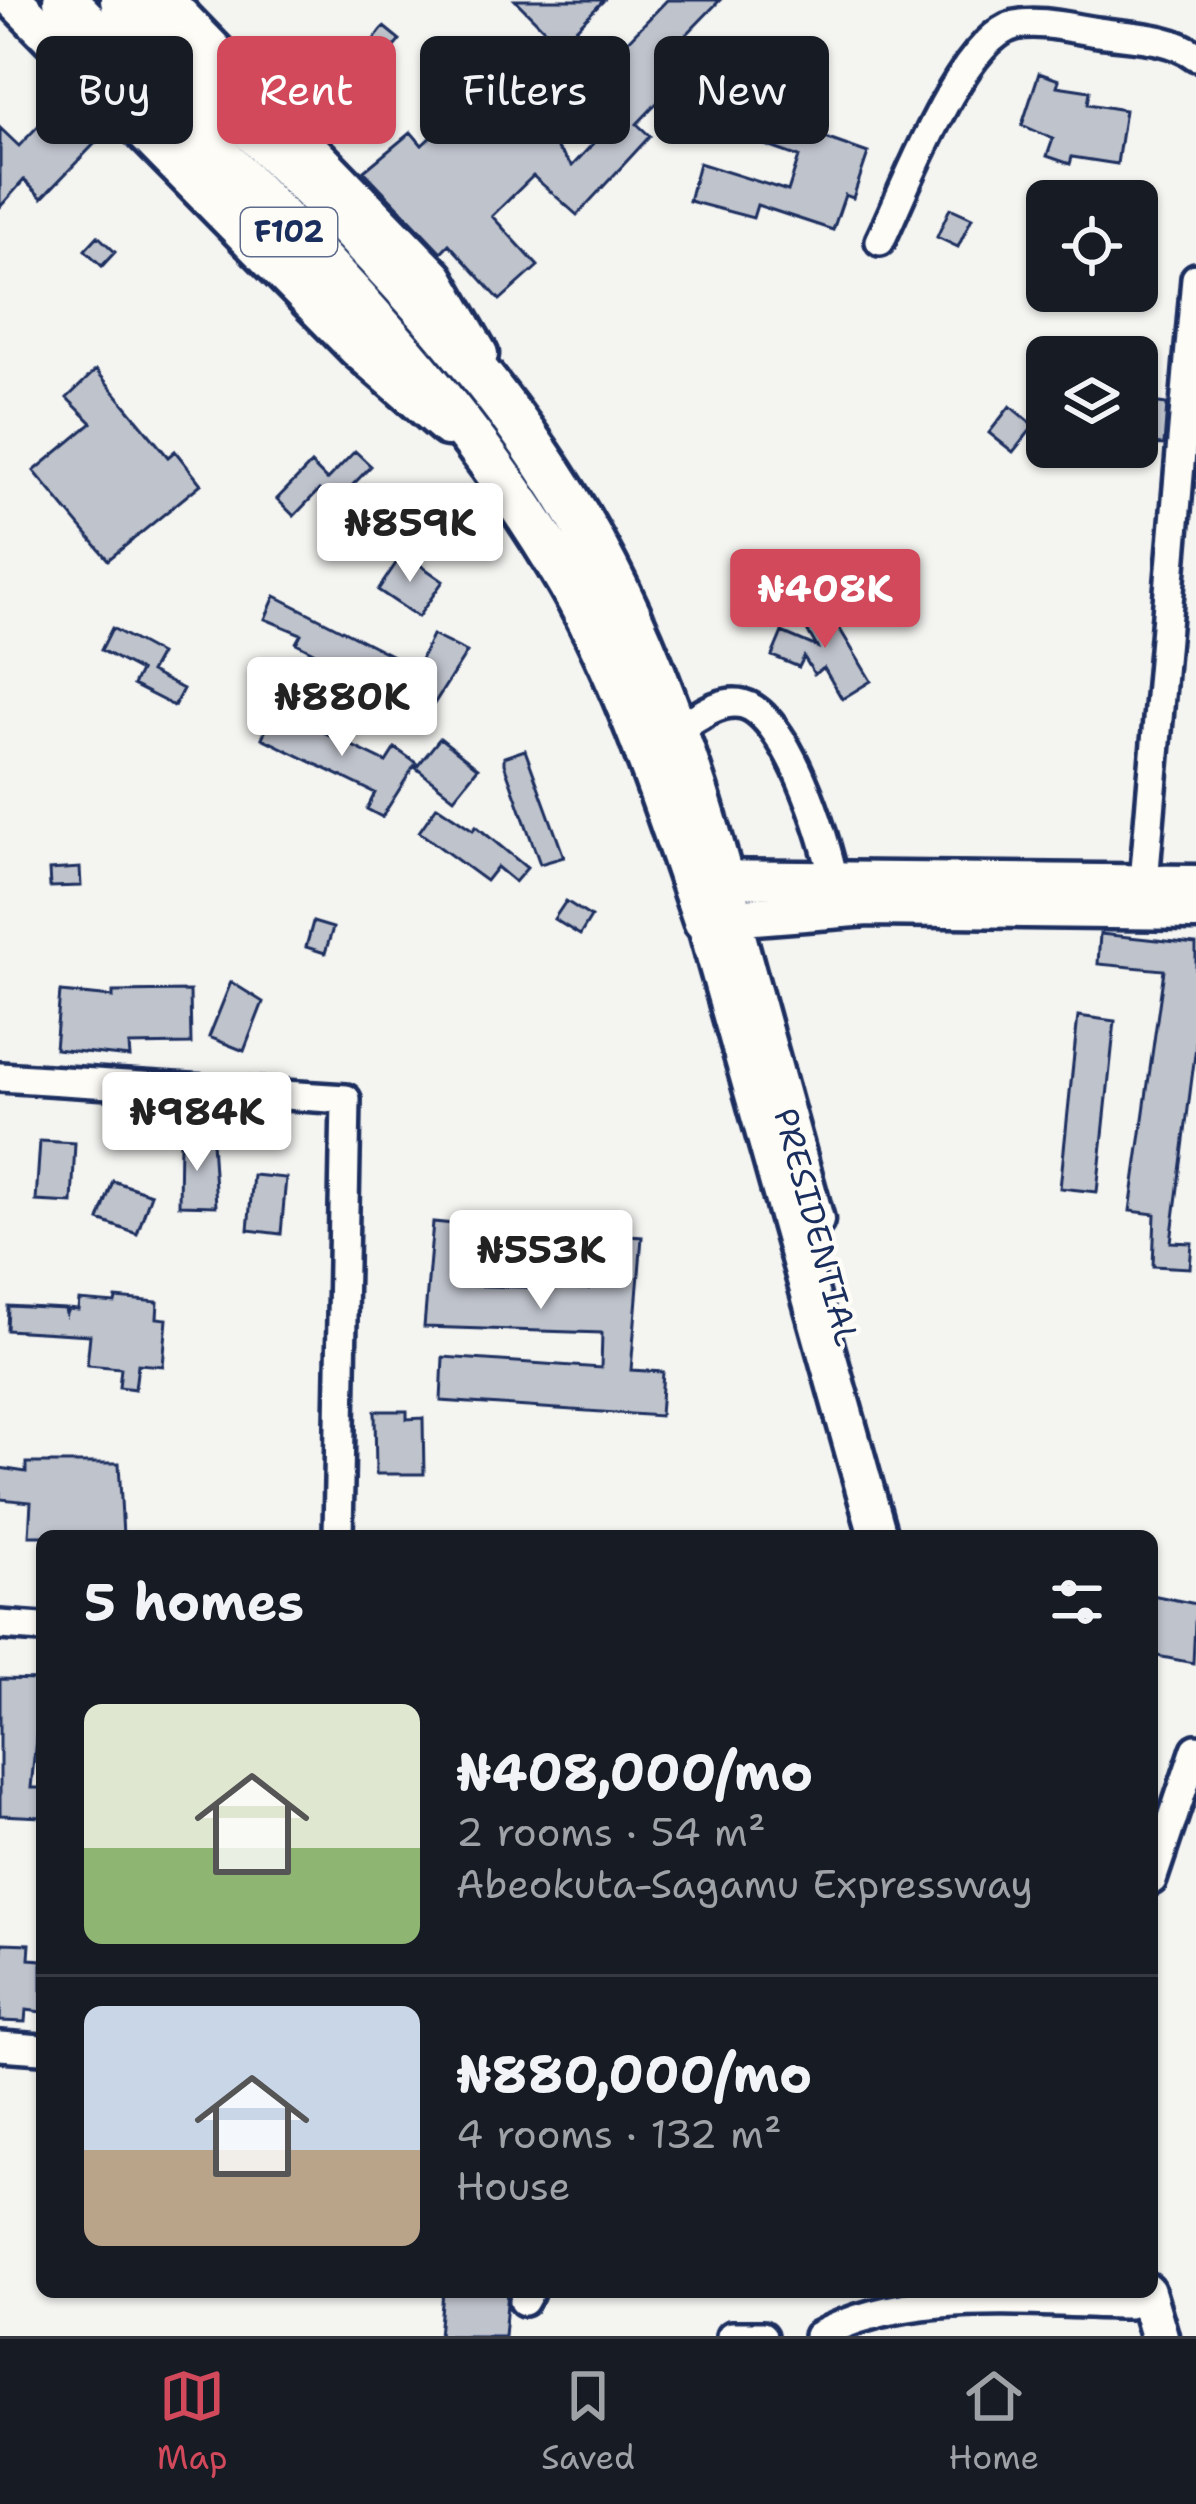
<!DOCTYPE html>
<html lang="en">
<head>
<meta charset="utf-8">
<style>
  :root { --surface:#171b24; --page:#242831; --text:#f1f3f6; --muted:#9ea1a6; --line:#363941; --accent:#d1495b }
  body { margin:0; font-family:"Shantell Sans",sans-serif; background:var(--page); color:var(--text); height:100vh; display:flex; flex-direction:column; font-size:45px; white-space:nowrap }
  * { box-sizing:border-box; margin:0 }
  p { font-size:39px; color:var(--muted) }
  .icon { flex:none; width:66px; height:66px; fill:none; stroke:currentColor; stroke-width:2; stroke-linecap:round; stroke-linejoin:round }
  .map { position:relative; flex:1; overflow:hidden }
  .sheet { position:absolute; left:36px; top:1530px; width:1122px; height:768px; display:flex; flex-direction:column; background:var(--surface); border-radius:18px; box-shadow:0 3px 9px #0004 }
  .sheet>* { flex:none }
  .top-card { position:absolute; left:36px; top:36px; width:1125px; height:108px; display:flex; gap:24px }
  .controls { position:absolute; left:1026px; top:180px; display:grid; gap:24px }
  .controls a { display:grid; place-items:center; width:132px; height:132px; border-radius:18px; background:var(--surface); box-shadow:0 3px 9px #0004; font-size:60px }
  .price { position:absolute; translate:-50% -102px; padding:0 27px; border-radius:12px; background:#fff; color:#222; font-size:39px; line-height:78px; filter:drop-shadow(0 3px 6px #0008) }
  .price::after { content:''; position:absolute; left:50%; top:72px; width:36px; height:27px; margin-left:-18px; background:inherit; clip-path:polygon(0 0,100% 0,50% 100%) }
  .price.on { background:var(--accent); color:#fff }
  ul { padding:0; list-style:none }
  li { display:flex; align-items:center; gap:36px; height:300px; padding:0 48px }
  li+li { border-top:3px solid var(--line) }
  li span { display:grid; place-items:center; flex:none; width:336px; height:240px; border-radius:18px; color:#555 }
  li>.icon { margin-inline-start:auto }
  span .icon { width:144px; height:144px; fill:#fffc; stroke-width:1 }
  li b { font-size:51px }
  h2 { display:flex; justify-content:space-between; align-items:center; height:144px; padding:0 48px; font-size:51px }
  .tag { padding:0 42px; border-radius:18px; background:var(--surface); box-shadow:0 3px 9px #0004; font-size:42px; line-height:108px }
  .tag.on { background:var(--accent); color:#fff }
  .menu { display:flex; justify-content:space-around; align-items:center; height:168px; border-top:3px solid var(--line); background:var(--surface); font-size:33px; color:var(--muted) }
  .menu a { display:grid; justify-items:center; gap:6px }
  .menu .on { color:var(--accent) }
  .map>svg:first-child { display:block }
  .building { fill:#bfc3cc; stroke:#1b2f5e; stroke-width:3; fill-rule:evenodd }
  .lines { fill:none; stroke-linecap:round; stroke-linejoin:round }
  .minor-casing { stroke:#1b2f5e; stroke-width:36 }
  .major-casing { stroke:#1b2f5e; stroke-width:45 }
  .highway-casing { stroke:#1b2f5e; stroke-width:51 }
  .minor { stroke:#fdfcf7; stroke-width:27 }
  .major { stroke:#fdfcf7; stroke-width:36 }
  .highway { stroke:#fdfcf7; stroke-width:42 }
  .labels { text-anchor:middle; stroke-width:9; stroke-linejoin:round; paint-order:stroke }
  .shield { fill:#fdfcf7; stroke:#5f6c8c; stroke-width:3 }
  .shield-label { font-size:30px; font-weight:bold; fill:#1b2f5e }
  .street-label { font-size:33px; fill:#1b2f5e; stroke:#fdfcf7 }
</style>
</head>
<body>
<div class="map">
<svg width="1196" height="2336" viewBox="0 0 1196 2336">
  <rect width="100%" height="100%" fill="#f4f4f1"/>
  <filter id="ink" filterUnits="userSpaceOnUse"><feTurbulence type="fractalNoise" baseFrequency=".00833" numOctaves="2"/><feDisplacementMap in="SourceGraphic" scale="24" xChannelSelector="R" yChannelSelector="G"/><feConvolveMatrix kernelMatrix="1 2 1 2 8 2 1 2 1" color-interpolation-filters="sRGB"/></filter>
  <g filter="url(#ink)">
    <path class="building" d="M515,0H604L560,45Z
      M667,0H720L658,64L677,82L637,124L650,136L577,215L533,176L492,216L538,266L500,300L449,244L441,252L364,171L411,132L422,145L496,77L572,166L602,134L563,96L588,71L594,76Z
      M384,27L400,40L377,68L361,55Z
      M1039,73L1059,80L1057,86L1090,91L1088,104L1125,110L1117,164L1072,157L1070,164L1047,156L1053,139L1022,125Z
      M63,100L101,137L42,198L24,180L0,207V128L19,146Z
      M763,116L868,153L853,198L845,195L833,230L757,205L753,218L689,201L699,163L788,191L799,157L754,141Z
      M950,208L972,218L958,247L937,237Z
      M98,236L115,252L102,266L85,250Z
      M96,370L168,457L175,451L201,484L108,560L34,471L92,423L67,398Z
      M1151,402L1167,404L1164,445L1149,444Z
      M1010,406L1034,426L1013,452L989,433Z
      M355,451L371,466L333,505L319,490L294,516L277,499L311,464L327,480Z
      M403,553L443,581L418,617L378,590Z
      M275,596L411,665L419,664L432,635L467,652L432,707L386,683L383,688L296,643L301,634L265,619Z
      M823,601L871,681L842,699L824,668L814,674L804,657L799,667L772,656L782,632L817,647L799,616Z
      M112,628L160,654L150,672L183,689L174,706L133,685L140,671L101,650Z
      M275,709L386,762L395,748L416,763L382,817L367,809L375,793L262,738Z
      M440,738L478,768L454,798L416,768Z
      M525,750L564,857L540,864L504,764V757Z
      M437,806L473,830L476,826L527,868L515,882L497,867L486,881L419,832Z
      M80,868L81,886L50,887L49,870Z
      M566,901L591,917L580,935L554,919Z
      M313,922L333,928L325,953L306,947Z
      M1100,934L1196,944V1046L1171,1242L1192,1243L1190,1268L1153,1266L1155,1214L1130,1211L1164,970L1098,964Z
      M231,982L263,1002L244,1051L209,1037Z
      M190,991L191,1044L129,1045L130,1057L55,1049L60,992L113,997V992Z
      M1078,1016L1115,1021L1097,1192L1060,1188Z
      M180,1140L212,1141L216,1206L179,1205Z
      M40,1141L75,1143L72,1203L36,1201Z
      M253,1175L286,1178L281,1234L248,1230Z
      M113,1181L151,1194L137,1234L99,1220Z
      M464,1217L598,1226V1234L642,1237L631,1370L663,1372L660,1416L441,1401L443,1357L601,1368L602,1333L424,1327L433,1222L464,1225ZM457,1254L589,1263L588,1289L453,1285Z
      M116,1298L158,1302L157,1318L167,1319L163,1366L138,1364L135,1389L119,1387L121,1368L87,1365L90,1335L7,1330L8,1306L65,1309L66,1314L68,1309L78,1310L79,1300L115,1303Z
      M375,1411H407V1419L423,1418L424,1474H376Z
      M26,1463H119L123,1536H29L31,1502L0,1499V1468L26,1472Z
      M1152,1595L1196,1604L1193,1663L1152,1655Z
      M0,1679L42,1680L31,1788H42V1817L0,1815Z
      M2,1943L30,1944L29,1959L42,1960V2012L26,2010L25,2022L0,2021Z
      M443,2292H508L504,2336H439Z"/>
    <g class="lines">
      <g class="minor-casing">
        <path id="minor" d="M880,241C904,192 961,38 1015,25C1040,19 1073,29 1098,32C1130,37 1169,36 1196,56
          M674,731C694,720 719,698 743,704C787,715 825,837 833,877
          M1144,882L1196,278
          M0,1077L346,1099L338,1536
          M0,1625L42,1628
          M1152,1880L1196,1749
          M0,2046L42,2049
          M524,2301L529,2292
          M731,2336H762
          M818,2336C909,2287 1027,2303 1128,2304"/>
      </g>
      <g class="major-casing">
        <path id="major" d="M14,0L357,349L447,427
          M165,0L435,278L479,354
          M696,879L1196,884
          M732,918L815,1220
          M878,1536L705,920L868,907L1196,911
          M1146,2292L1159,2336"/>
      </g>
      <g class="highway-casing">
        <path id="highway" d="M65,0C243,184 440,360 569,583C627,683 668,811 705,920
          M122,0C293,175 493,346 606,567C662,675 702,801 732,918"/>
      </g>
      <use href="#minor" class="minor"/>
      <use href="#major" class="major"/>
      <use href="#highway" class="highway"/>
    </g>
  </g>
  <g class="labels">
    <rect class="shield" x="241" y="208" width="96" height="48" rx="9"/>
    <g class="shield-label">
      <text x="289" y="242">F102</text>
    </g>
    <g class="street-label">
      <text transform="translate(817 1227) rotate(75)" y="12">PRESIDENTIAL</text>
    </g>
  </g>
</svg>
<div class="controls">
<a><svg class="icon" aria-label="locate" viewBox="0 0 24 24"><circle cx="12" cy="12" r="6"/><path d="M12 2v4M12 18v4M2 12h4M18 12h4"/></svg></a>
<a><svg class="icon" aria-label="layers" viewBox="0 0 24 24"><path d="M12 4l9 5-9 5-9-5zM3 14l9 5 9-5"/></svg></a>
</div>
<b class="price" style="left:410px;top:585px">₦859K</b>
<b class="price on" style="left:825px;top:651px">₦408K</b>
<b class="price" style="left:342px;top:759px">₦880K</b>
<b class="price" style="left:197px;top:1174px">₦984K</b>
<b class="price" style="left:541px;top:1312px">₦553K</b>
<div class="top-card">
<a class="tag">Buy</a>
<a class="tag on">Rent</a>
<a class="tag">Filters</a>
<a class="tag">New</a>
</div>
<section class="sheet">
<h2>5 homes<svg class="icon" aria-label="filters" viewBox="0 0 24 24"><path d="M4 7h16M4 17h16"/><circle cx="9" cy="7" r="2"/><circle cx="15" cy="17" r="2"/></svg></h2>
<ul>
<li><span style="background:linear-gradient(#dfe7d0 60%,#8fb573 0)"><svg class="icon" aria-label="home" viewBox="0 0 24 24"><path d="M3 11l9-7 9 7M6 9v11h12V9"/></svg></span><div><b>₦408,000/mo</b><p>2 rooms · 54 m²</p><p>Abeokuta-Sagamu Expressway</p></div></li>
<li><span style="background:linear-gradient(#c9d6e8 60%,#b9a48a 0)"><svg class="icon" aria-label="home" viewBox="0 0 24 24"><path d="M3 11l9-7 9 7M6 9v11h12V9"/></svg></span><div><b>₦880,000/mo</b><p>4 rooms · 132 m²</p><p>House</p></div></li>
</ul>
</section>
</div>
<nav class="menu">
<a class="on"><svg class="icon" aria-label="map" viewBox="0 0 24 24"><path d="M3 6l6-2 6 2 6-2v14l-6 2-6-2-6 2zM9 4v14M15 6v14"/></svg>Map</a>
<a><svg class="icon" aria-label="saved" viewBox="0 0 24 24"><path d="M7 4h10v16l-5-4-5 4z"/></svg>Saved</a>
<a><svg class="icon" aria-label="home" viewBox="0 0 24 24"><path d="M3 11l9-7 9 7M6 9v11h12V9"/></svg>Home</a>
</nav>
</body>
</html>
